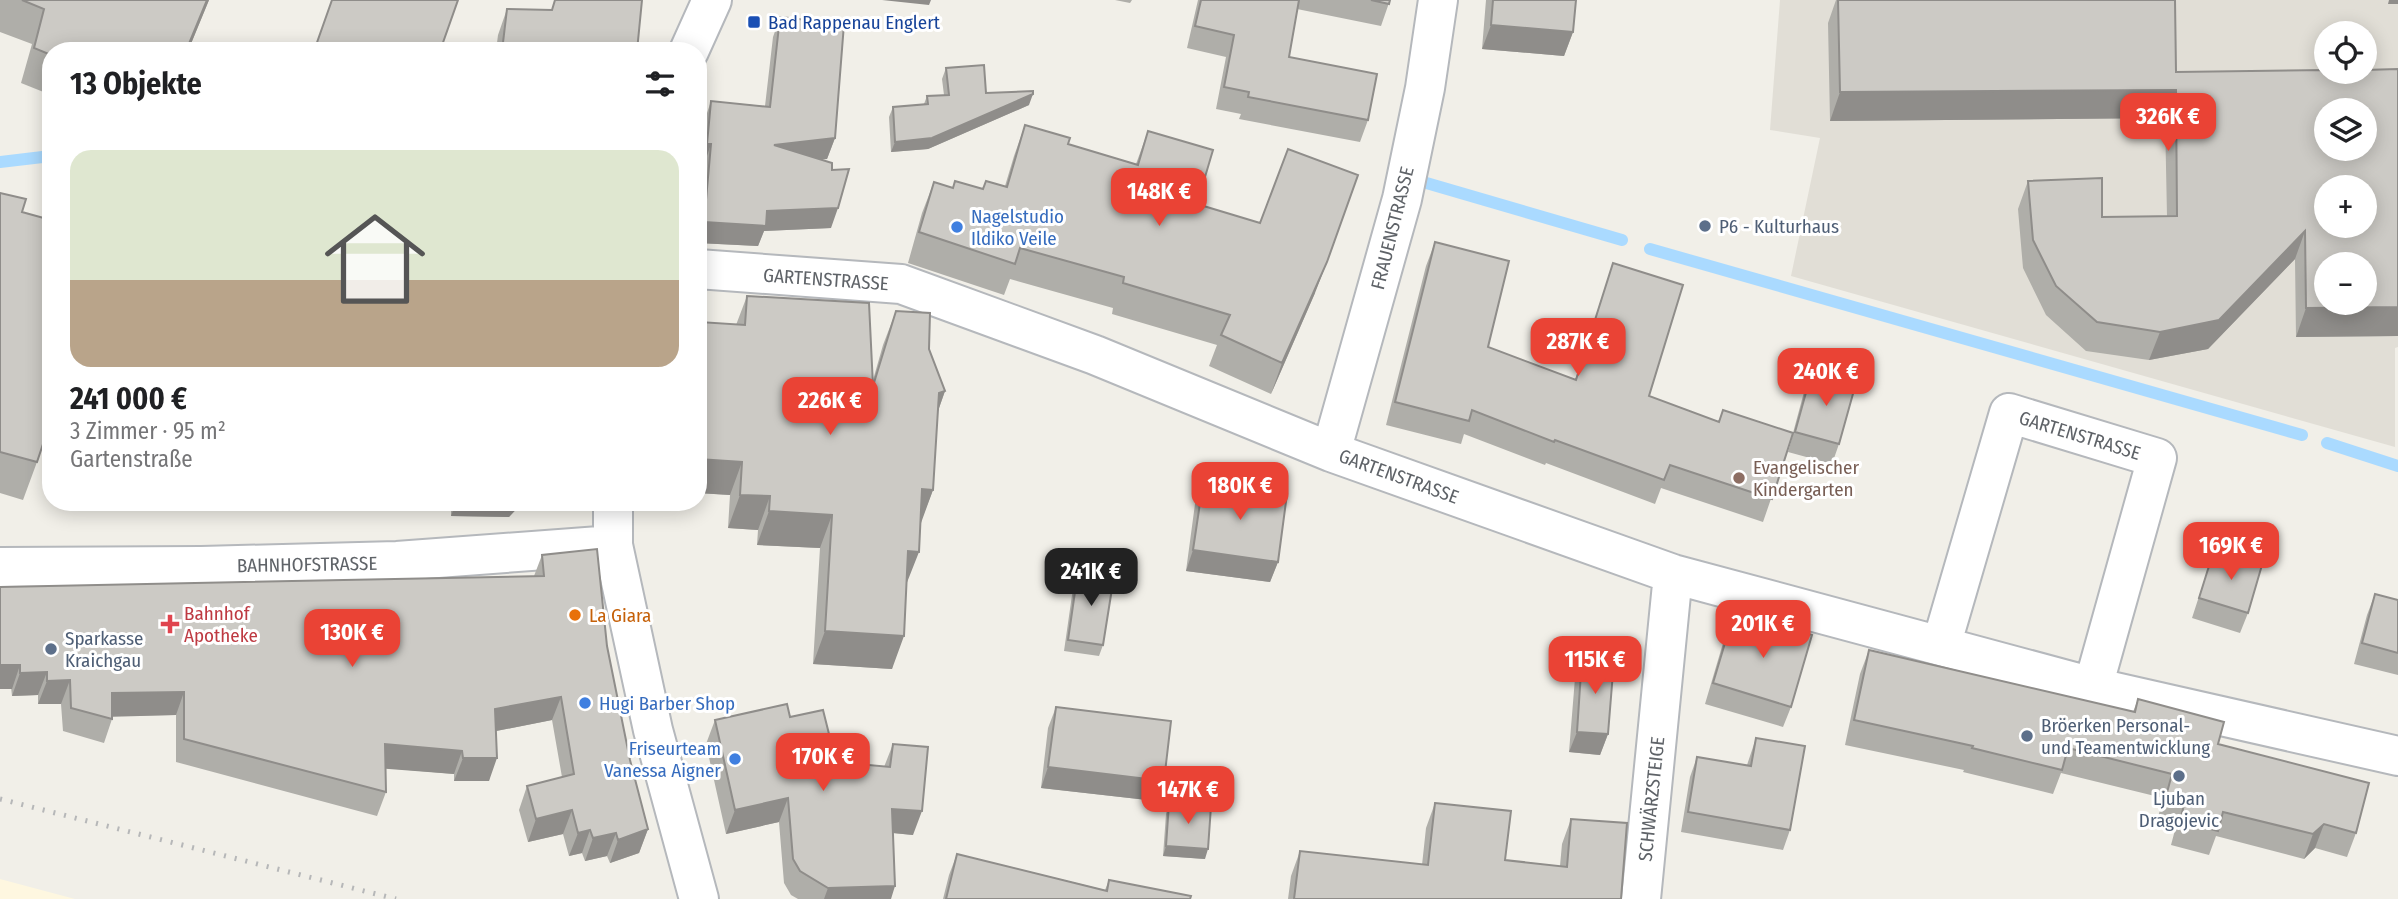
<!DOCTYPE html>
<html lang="de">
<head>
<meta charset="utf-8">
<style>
  :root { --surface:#fff; --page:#f6f6f6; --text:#202124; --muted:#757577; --accent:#ea4335 }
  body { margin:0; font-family:"Fira Sans Condensed",sans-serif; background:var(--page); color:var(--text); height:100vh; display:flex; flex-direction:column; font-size:26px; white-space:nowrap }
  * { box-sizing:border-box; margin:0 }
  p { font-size:23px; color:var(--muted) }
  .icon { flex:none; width:38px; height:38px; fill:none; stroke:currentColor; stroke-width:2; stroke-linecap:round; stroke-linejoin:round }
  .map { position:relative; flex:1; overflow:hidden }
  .sheet { position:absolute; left:42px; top:42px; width:665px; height:469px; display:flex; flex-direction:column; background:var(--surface); border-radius:28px; box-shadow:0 4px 18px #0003 }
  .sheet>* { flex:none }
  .buttons { position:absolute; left:2314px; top:21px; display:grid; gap:14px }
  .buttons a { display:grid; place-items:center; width:63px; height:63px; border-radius:50%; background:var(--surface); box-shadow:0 4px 18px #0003; font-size:35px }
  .price { position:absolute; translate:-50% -60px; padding:0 16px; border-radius:14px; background:var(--accent); color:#fff; font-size:23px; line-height:46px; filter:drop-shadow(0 2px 4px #0008) }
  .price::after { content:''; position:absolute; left:50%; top:42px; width:21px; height:16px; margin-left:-10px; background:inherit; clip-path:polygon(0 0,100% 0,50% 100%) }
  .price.selected { background:#222; color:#fff }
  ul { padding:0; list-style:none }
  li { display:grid; align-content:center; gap:14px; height:371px; padding:0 28px }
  li span { display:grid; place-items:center; height:217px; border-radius:21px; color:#555 }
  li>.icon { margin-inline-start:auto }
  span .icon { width:126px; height:126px; fill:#fffc; stroke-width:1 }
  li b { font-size:30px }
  h2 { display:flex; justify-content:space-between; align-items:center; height:84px; padding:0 28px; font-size:30px }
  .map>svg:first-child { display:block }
  .commercial { fill:#fef7e0 }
  .education { fill:#e1ded6; fill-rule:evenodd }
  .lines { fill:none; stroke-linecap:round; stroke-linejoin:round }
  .stream { stroke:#aadaff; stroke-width:12 }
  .minor-casing { stroke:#b5b8bc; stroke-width:42 }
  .minor { stroke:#fff; stroke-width:38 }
  .rail { stroke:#b6b7b8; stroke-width:5; stroke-dasharray:2 9; stroke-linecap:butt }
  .wall { fill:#afaea9 }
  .shaded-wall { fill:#8f8d8a }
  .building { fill:#cccac5; stroke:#8f8d8a; stroke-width:2; fill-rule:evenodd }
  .transit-dot { fill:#1a4fb4; stroke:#fff; stroke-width:2.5 }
  .service-dot { fill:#5c6f8a; stroke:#fff; stroke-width:2.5 }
  .shop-dot { fill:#3f7fe0; stroke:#fff; stroke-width:2.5 }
  .education-dot { fill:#8d6e63; stroke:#fff; stroke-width:2.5 }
  .food-dot { fill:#e8710a; stroke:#fff; stroke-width:2.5 }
  .health-dot { fill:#e0444e; stroke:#fff; stroke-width:2.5 }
  .labels { text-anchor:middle; stroke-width:6; stroke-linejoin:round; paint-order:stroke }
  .transit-label { font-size:19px; fill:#164399; stroke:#fff; text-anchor:start }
  .shop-label { font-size:19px; fill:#366cbe; stroke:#fff; text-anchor:start }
  .service-label { font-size:19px; fill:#4e5e75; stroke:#fff; text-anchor:start }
  .street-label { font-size:19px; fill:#5f6368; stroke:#fff }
  .education-label { font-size:19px; fill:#785e54; stroke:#fff; text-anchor:start }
  .health-label { font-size:19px; fill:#be3a42; stroke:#fff; text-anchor:start }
  .food-label { font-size:19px; fill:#c56008; stroke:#fff; text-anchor:start }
</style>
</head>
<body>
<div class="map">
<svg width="2398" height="899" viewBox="0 0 2398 899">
  <rect width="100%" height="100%" fill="#f1efe8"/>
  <path class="commercial" d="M0,879L75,899H0Z"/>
  <path class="education" d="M1780,0H2398V347L2395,348V447L1791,276L1820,138L1770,130ZM2326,33H2364V72H2326ZM2326,110H2364V149H2326ZM2326,187H2364V226H2326ZM2326,264H2364V303H2326Z"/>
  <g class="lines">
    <path class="stream" d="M0,162L51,156
      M1423,182L1622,240
      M1650,249L2302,435
      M2327,443L2398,466"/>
    <g class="minor-casing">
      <path id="minor" d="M689,51L712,0
        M698,269L901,284L1095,355L1331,452L1673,574L2093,687L2398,756
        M1331,452L1402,199L1425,88L1438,0
        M613,502V545L653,730L699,899
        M0,567L201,566L397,561L613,545
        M1941,646L2009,413L2157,458L2093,687
        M1641,899L1673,574"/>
    </g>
    <use href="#minor" class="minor"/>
    <path class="rail" d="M0,799L396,899"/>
  </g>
  <path class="wall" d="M0,0H209L188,51H51V95L21,83L32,44L0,32Z
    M1115,0H1132L1130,3Z
    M1198,0H1390L1381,26L1297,9L1289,57L1368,120L1360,142L1239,119L1241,114L1216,109L1226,57L1187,48Z
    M1486,0H1576L1573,32L1564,56L1482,49Z
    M1836,0H2175L2176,72L2398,69V336L2296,337L2295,259L2208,349L2149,360L2086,351L2046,315L2023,268L2018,209L2028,181L2102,217L2167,216L2165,118L1830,121L1828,23Z
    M507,9L637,51H496L498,35Z
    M780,17L835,138L827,159H822L831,228L764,231L758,246L698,243V223L704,165L700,164L704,122L711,101L765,106L773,37Z
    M946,68L986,93L1029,105L928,149L891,152L889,117L893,107L924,104L927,96L944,95L942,79Z
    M1025,125L1068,144L1136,164L1148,131L1197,204L1315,293L1271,394L1209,366L1217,345L1112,314L1113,308L1010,279L1004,295L908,263L922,213L934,182L952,188L983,189L1005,186L1014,156Z
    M0,193L22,212L37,462L23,500L0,493Z
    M1435,242L1488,347L1575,380L1613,263L1649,396L1718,422L1793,433L1804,392L1812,371L1839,444L1832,464L1788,452L1793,435L1763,522L1661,488L1655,504L1546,463L1545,465L1464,434L1461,444L1386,425L1426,266Z
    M747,296L873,380L883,345L896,311L929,349L945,391L938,411L933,490L920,523L906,585L892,669L813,664L820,548L757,545L758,530L728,528L730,495L698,493V327L700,322L736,325Z
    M1203,483L1278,562L1270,582L1186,571L1195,504Z
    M451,502H523L509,517L451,516Z
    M2214,550L2248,613L2240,633L2192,618Z
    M542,555L607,646L630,760L648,829L639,853L610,863L607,856L585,861L582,853L569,856L563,834L528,842L519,810L527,786L562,777L552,720L496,731L489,781H454V774L385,768L386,792L377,816L176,762V715L112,716V719L104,743L63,731L61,704H38V695L12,696L0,587L534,576Z
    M1078,571L1103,645L1099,656L1064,651L1074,581Z
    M2375,594L2398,600V675L2354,664L2367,615Z
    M1734,613L1791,707L1783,727L1705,704L1726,633Z
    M1869,650L2133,712L2138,699L2218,744L2356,833L2347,857L2315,848L2304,859L2216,836L2209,855L2171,845L2175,830L2156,825L2163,798L2061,773L2053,794L1963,772L1964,770L1845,745L1860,674Z
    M1582,657L1608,734L1600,755L1569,752L1575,678Z
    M1056,707L1164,781L1156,801L1041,788L1048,728Z
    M790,717L836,762L884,767L893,744L913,835L893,833L891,899H798L791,895L784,883L779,822L726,834L706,744L715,720Z
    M1756,738L1790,830L1783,850L1681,832L1690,777L1697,757L1747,765Z
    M1169,803L1205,859L1163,856L1166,814Z
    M1435,803L1505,860L1560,866L1562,844L1571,819L1621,899H1288L1291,876L1300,851L1422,865L1426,828Z
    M957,854L1105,890L1109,880L1190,899H943L949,875Z"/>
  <path class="shaded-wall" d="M207,0H209L188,51H186Z
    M882,0H931L929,5Z
    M2389,0H2398V4H2388Z
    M1491,25L1573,32L1564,56L1482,49Z
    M2176,90L2165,118L1830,121L1840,92Z
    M1033,94L1029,105L928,149L891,152L895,142Z
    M835,138L827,159L766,165L774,145Z
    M707,144H711L704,165L700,164Z
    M838,208L831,228L764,231L758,246L698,243V238L704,222L767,211Z
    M2305,231L2295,259L2208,349L2149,360L2160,332Z
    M1327,262L1315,293L1271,394L1282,363Z
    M2398,307V336L2296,337L2306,308Z
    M945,391L933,425L939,393Z
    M698,459L742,462L730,495L698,493Z
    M922,489L933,490L921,523L910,522Z
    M740,495L770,496L758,530L728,528Z
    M83,502H357L82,507Z
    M456,502H523L509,517L451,516Z
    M769,511L832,515L820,548L757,545Z
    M1193,550L1278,562L1270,582L1186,571Z
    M908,551L919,552L906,585Z
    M825,631L904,636L892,669L813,664Z
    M0,665H20L12,689H0Z
    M47,672L38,695L12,696L20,673Z
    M70,680L61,704H38L47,681Z
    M184,692L176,715L104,717L112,693Z
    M561,697L552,720L486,733L495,709Z
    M1577,732L1608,734L1600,755L1569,752Z
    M385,744L462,751L454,774L376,768Z
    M463,758H497L489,781H454Z
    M1048,767L1164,781L1156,801L1041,788Z
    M788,798L779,822L726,834L735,810Z
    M892,809L922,811L913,835L883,832Z
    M572,810L563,834L528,842L536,819Z
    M2324,824L2315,848L2304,859L2313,834Z
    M648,829L639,853L610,863L618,840Z
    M590,830L582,853L569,856L578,833Z
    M616,833L607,856L585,861L593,838Z
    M1166,846L1208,849L1205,859L1163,856Z
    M895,886L891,899H824L828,888Z"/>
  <path class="building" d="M22,0H207L186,51H126L110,45L107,51H51V55L34,48L44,9Z
    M332,0H458L440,51H314Z
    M555,0H642L637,51H502L507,9L552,10Z
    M1201,0H1299L1289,57L1377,74L1368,120L1248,97L1249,92L1224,87L1234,35L1195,26Z
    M1371,0H1390L1389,4Z
    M1493,0H1576L1573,32L1491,25Z
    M1838,0H2175L2176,72L2326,70V72H2364V70L2398,69V307L2306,308L2305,231L2219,320L2160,332L2097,322L2056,286L2033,240L2028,181L2102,178V217L2177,216L2176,90L1840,92ZM2326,110H2364V149H2326ZM2326,187H2364V226H2326ZM2326,264H2364V303H2326Z
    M780,17L844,24L835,138L774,145L832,163V170L849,169L838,208L767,211L766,226L704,222L711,144H707L711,101L770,107Z
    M984,65L986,93L1033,91V94L932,138L895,142L893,107L928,104L927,96L949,95L946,68Z
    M1025,125L1070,138L1068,144L1138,165L1148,131L1213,150L1197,204L1260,223L1288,149L1358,175L1327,262L1282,363L1221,335L1230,315L1123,283L1124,277L1020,248L1015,264L919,232L934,182L953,188L955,181L983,189L986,181L1007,187Z
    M0,193L26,199L22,212L51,220V420L37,462L0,452Z
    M1435,242L1509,261L1488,347L1576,380L1613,263L1683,285L1649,396L1719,422L1723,410L1793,433L1772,499L1670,465L1664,480L1555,440L1554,442L1472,410L1469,421L1395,402Z
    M747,296L869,303L873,386L896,311L930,313L929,349L945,391L939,393L933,490L922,489L919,552L908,551L904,636L825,631L832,515L769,511L770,496L740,495L742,462L698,459V352L700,322L745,325Z
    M1812,371L1856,383L1839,444L1795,432Z
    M1203,483L1287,494L1278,562L1193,550Z
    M597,549L607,646L630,760L648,829L618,840L616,833L593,838L590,830L578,833L572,810L536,819L527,786L574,774L561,697L495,709L497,758H463L462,751L385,744L386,792L184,739V692L112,693V719L71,708L70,680L47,681V672L20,673V665H0V587L544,576L542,555Z
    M2214,550L2262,565L2248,613L2199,598Z
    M1078,571L1114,576L1103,645L1068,640Z
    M2375,594L2398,600V653L2362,643Z
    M1734,613L1812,635L1791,707L1713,683Z
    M1869,650L2135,712L2138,699L2224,722L2218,744L2369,783L2356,833L2324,824L2313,834L2223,812L2218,831L2180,821L2184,805L2165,800L2172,774L2068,748L2062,770L1972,748L1973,746L1854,720Z
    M1582,657L1614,660L1608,734L1577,732Z
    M787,704L790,717L823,710L836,762L890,767L893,744L928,747L922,811L892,809L895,886L828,888L800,871L793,859L788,798L735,810L715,720Z
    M1056,707L1171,721L1164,781L1048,767Z
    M1756,738L1805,746L1790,830L1688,812L1697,757L1751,766Z
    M1169,803L1211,806L1208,849L1166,846Z
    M1435,803L1511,811L1505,860L1567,867L1571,819L1627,823L1621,899H1294L1300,851L1428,865Z
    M957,854L1107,891L1109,880L1191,896L1190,899H946Z"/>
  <rect class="transit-dot" x="747" y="15" width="14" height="14" rx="3.5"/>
  <g class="service-dot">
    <circle cx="1705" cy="226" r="7"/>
    <circle cx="51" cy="649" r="7"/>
    <circle cx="2027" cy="736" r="7"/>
    <circle cx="2179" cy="776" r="7"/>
  </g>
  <g class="shop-dot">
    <circle cx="957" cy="227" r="7"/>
    <circle cx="585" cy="703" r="7"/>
    <circle cx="735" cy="759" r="7"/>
  </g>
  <circle class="education-dot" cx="1739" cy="478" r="7"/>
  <circle class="food-dot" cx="575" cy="615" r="7"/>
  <path class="health-dot" d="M166.5 613.5h7v7h7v7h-7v7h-7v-7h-7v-7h7z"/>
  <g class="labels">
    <g class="transit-label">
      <text x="768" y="29">Bad Rappenau Englert</text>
    </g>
    <g class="shop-label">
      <text x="971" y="223">Nagelstudio<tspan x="971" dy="22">Ildiko Veile</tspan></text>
      <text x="599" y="710">Hugi Barber Shop</text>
      <text x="721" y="755" text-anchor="end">Friseurteam<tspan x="721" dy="22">Vanessa Aigner</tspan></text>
    </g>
    <g class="service-label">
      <text x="1719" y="233">P6 - Kulturhaus</text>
      <text x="65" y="645">Sparkasse<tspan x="65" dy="22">Kraichgau</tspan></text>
      <text x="2041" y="732">Bröerken Personal-<tspan x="2041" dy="22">und Teamentwicklung</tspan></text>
      <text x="2179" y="805" text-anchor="middle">Ljuban<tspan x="2179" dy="22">Dragojevic</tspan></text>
    </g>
    <g class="street-label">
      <text transform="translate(1392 228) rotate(-76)" y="7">FRAUENSTRASSE</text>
      <text transform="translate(826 279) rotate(4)" y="7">GARTENSTRASSE</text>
      <text transform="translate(2080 435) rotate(17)" y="7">GARTENSTRASSE</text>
      <text transform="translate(1399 476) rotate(20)" y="7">GARTENSTRASSE</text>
      <text transform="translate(307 564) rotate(-1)" y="7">BAHNHOFSTRASSE</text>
      <text transform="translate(1651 799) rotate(-84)" y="7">SCHWÄRZSTEIGE</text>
    </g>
    <g class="education-label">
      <text x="1753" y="474">Evangelischer<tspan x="1753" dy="22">Kindergarten</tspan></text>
    </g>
    <g class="health-label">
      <text x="184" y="620">Bahnhof<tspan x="184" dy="22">Apotheke</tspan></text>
    </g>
    <g class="food-label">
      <text x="589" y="622">La Giara</text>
    </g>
  </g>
</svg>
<div class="buttons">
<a><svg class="icon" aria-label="locate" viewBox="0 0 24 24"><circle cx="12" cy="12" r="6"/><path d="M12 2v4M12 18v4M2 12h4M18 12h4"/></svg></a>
<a><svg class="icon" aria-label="layers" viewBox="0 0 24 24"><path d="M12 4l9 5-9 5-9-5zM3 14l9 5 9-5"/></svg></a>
<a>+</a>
<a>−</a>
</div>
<b class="price" style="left:2168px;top:153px">326K €</b>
<b class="price" style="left:1159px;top:228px">148K €</b>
<b class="price" style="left:1578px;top:378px">287K €</b>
<b class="price" style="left:1826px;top:408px">240K €</b>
<b class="price" style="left:830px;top:437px">226K €</b>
<b class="price" style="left:1240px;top:522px">180K €</b>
<b class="price" style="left:2231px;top:582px">169K €</b>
<b class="price selected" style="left:1091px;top:608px">241K €</b>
<b class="price" style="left:1763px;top:660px">201K €</b>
<b class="price" style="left:352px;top:669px">130K €</b>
<b class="price" style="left:1595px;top:696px">115K €</b>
<b class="price" style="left:823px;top:793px">170K €</b>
<b class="price" style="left:1188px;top:826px">147K €</b>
<section class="sheet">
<h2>13 Objekte<svg class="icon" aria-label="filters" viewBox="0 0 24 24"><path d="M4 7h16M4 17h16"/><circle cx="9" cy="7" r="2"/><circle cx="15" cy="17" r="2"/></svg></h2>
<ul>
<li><span style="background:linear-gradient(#dfe7d0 60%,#b9a48a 0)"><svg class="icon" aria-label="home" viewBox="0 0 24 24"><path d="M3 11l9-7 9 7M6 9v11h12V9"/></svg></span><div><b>241 000 €</b><p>3 Zimmer · 95 m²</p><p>Gartenstraße</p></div></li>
</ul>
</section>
</div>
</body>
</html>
